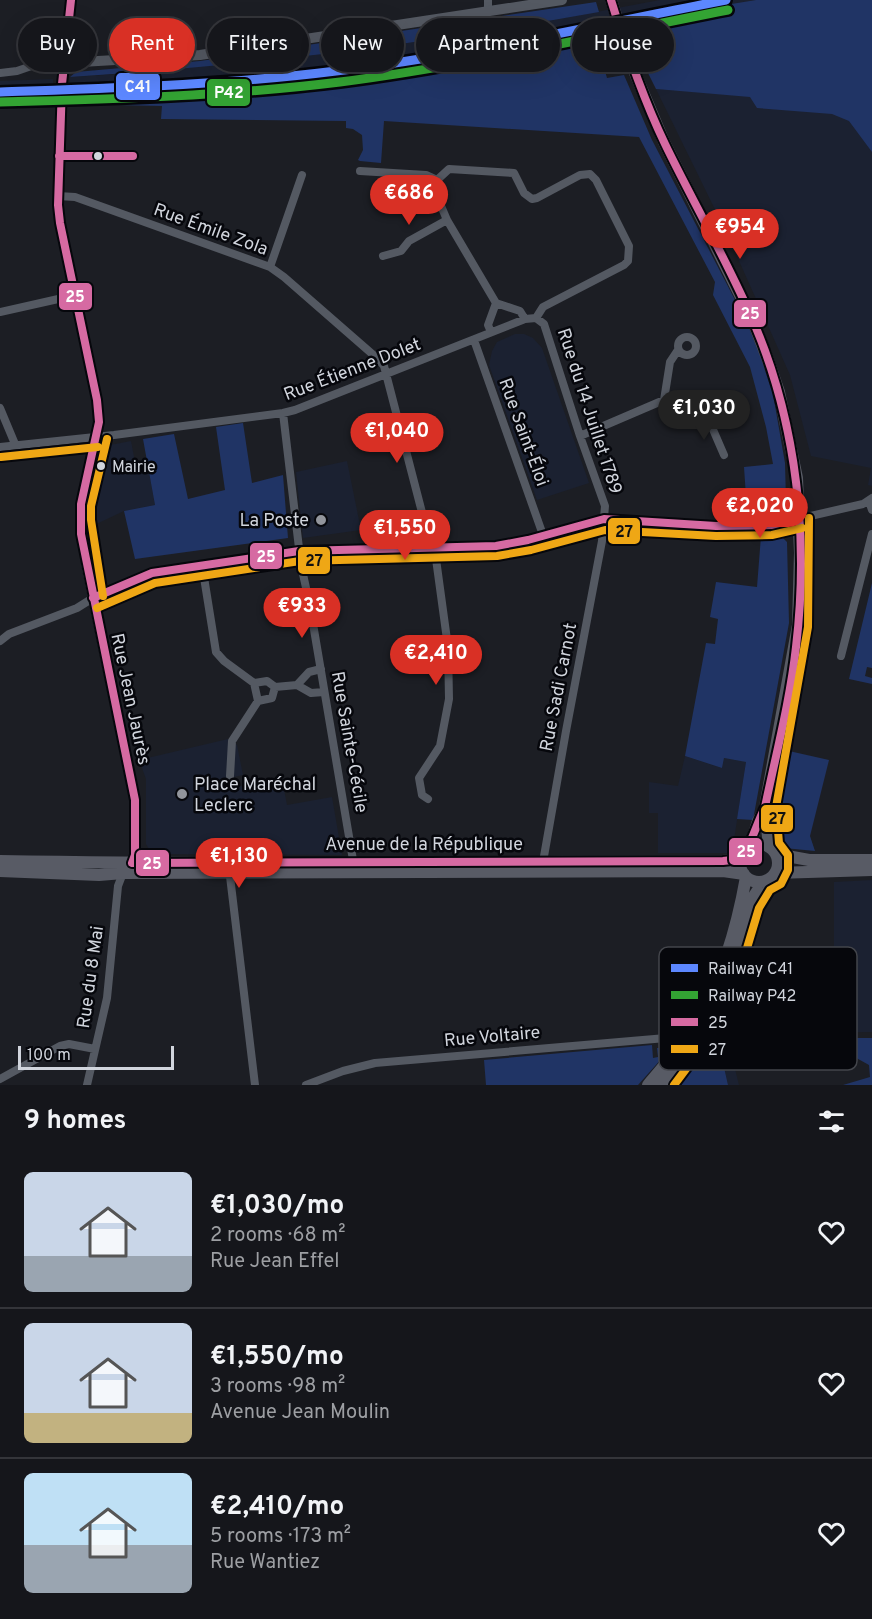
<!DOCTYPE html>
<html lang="en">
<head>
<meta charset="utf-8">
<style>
  :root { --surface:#15161b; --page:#1e1f24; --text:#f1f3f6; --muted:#9d9fa3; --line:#34353a; --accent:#d93025 }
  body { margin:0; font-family:Overpass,sans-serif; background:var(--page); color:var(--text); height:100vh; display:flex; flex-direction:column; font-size:22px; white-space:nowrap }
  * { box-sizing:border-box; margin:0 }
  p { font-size:20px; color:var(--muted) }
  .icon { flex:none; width:33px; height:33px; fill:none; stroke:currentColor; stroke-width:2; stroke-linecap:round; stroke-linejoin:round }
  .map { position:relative; height:1085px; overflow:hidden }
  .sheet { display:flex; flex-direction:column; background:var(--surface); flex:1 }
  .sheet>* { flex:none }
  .hud { position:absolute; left:18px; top:18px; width:837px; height:54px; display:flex; gap:12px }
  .scale { position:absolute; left:18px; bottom:15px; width:156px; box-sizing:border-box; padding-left:6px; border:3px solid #d1d5dd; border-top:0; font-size:16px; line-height:21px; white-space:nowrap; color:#d1d5dd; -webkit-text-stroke:4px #06070c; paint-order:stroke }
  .price { position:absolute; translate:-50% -51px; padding:0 14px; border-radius:21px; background:var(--accent); color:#fff; font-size:20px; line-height:39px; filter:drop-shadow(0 2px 3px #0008) }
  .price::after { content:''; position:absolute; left:50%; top:36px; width:18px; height:14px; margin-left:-9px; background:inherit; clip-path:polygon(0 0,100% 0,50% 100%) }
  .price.active { background:#222; color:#fff }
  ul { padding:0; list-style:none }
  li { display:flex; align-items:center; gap:18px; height:150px; padding:0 24px }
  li+li { border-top:2px solid var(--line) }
  li span { display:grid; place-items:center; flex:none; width:168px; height:120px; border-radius:9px; color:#555 }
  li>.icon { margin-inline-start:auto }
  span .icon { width:72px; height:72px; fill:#fffc; stroke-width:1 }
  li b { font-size:26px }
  h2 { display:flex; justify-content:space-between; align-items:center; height:72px; padding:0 24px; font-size:26px }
  .tag { padding:0 21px; border-radius:27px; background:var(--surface); box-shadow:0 6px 24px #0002,0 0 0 2px var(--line); font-size:21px; line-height:54px }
  .tag.active { background:var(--accent); color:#fff }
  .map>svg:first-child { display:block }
  .built { fill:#1b2131 }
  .green { fill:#203465 }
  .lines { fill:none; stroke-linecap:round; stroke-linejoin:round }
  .minor { stroke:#545962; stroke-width:8 }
  .tertiary { stroke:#545962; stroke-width:10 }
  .secondary { stroke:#585b65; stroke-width:12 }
  .bus-1-casing { stroke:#06070c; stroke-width:12 }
  .bus-2-casing { stroke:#06070c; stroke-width:12 }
  .bus-1 { stroke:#d66aa2; stroke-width:8 }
  .bus-2 { stroke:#efa715; stroke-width:8 }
  .rail-1-casing { stroke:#06070c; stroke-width:14 }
  .rail-2-casing { stroke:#06070c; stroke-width:14 }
  .rail-1 { stroke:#5c87ff; stroke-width:9 }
  .rail-2 { stroke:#33a333; stroke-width:9 }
  .bus-dot { fill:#d1d5dd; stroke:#06070c; stroke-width:2 }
  .poi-dot { fill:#92959c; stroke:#06070c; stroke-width:2 }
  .labels { text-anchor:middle; stroke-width:5; stroke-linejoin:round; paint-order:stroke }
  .bus-label { font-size:16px; fill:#d1d5dd; stroke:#06070c; text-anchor:start }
  .street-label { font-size:18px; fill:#d1d5dd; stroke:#06070c }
  .poi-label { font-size:18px; fill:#d1d5dd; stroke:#06070c; text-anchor:end }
  .key { fill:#06070c; stroke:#43454b; stroke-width:1.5 }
  .key-label { font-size:16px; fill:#d1d5dd }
  .line-badge { stroke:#06070c; stroke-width:2 }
  .badge-label { font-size:16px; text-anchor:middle; font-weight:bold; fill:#fff }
  .pale-badge-label { font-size:16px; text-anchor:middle; font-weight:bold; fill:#111 }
</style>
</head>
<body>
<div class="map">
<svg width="872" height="1085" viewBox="0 0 872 1085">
  <rect width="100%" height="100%" fill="#1c1e24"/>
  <path class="built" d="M660,0H756L725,5L508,49L382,70L314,78L178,89L70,94V77L138,73L407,43L490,32Z
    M53,79V95L0,96V81Z
    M656,89L858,105L872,127V486L868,485L871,468L811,456L790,375L727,234Z
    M515,334H524L533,338L542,348L589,483L537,500L489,365L492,351L497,342Z
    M131,441L135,462L147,460L155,505L124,511L88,528L90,499L104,450L110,445Z
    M347,461L361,530L303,538L296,472Z
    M228,739L237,745L243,775L234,777L236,787L282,779L287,805L332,797L342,855L156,854L150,851L146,844V779L139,760Z
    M685,756L722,768L724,758L746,762L732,853H658V813H649V782L678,786Z
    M872,880V1032L788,1033L736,1032L713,1029L729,994L745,948L834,952V882Z
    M733,1043L731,1053L739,1085H728L721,1054L716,1047Z"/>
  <path class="green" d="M756,0H872V152L849,121L832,114L757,108L750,97L656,89L647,71L663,68L660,51L640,54L630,25L725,5Z
    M596,2L599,12C425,44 248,66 70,77L76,72L200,61Z
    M604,30L617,58L602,61L607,78L624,75L652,140L747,323L763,363L773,394L785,463L786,501L779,509L747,511L744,467L773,464L766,427L750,367L713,295L715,282L639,137L384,121L381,163L360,161L358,160L363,150L362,135L353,129L346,128V121L161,119L162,106L70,104V94C173,90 277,84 380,70C455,61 530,45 604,30Z
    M53,95V104L0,106V96Z
    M243,423L252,483L283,475L288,538L135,559L124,511L155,505L143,439L174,434L188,499L225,490L216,427Z
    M761,536L782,537L787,542L789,623L753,820L737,819L746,762L724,758L722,768L685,756L706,643L715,644L718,619L710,617L716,582L757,587Z
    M872,583V668L867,667L865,676L872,678V684L849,679Z
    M789,751L829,760L810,836L815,851L784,848L772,834Z
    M851,1038H872V1085H843L870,1077L869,1065L851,1055Z
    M652,1045L653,1058L658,1057L657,1048H660L663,1051V1057L638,1085H486L484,1060Z
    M716,1047L721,1054L728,1085H665C685,1061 684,1055 716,1047Z"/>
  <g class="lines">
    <path class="minor" d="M488,0V12
      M0,73L17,71L40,63H64
      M360,171L426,175L437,180
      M437,180L436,194L447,220L496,303
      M58,196L75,197L270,267L284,277L378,359L384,366L431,547L436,559L448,647L449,699L440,746L419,778L422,795L428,799
      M383,256L401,251L409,241L447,220
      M270,267L302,175
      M0,312L76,295
      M536,318L544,324L580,436L605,506L602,541L566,731L543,862
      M491,332L488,325L496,303L520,311L525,319
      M678 346a9 9 0 1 1 18 0a9 9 0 1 1-18 0Z
      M474,340L543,535
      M664,400L682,407L695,422L708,418L717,411
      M0,408L15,444
      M283,413L301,565L310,606L354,866
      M708,418L724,455
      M580,436L664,400L670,362L678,350
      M0,447L114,435L283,413L295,410L525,319L536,318L543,307L624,265L628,261L629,246L596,180L590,174L580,175L537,198L532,199L524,193L514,173L449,169L437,180
      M869,501L872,510
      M202,565L216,652L224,661L254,683L267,681L275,687
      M0,641L9,634L77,608L93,598L152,573L299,551L496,546L528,540L598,520L611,519L716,526L771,525L863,504L872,498
      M841,656L872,534
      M321,669L309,672L297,685L311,693L324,692
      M254,683L258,701L272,698L275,687
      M275,687L297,685
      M230,776L232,741L258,701
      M229,868L255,1085
      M0,1079L60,1046L69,1044L95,1049
      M87,1085L107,998L118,886L123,873
      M306,1085L343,1071L375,1063L666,1038L684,1041L747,1036L796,1035"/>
    <path class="tertiary" d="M71,0L62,84L58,205L60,223L97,400L99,422L81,504L80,521L87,568L135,800V855L128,867
      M64,63L200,55L562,0"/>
    <path class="secondary" d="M611,0L635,73L664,142L753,321L768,360L779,392L797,478L800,553L798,625L765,807L769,847
      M740 863a19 19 0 1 1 38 0a19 19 0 1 1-38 0Z
      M750,846L758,821L765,808
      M776,854L809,860H872
      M0,861C241,865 482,862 723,861L741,859
      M0,871L99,875L123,873L723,871L744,874
      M776,873L872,870
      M648,1085C664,1066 681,1047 694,1026C721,982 737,928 746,877
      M661,1085L707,1023L723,993L728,980L749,904L763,882"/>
    <g class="bus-1-casing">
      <path id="bus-1" d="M71,0L62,84L58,205L60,223L97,400L99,422L81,504V534L135,800V855L132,863L723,861L741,859C752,843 756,825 765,807C776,754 790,701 796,647C809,538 797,424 754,323C728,262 694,204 665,144C643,98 626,49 611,0
        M59,156H133
        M93,598L152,573L299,551L496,546L528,540L604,519L716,526L771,525L799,518"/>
    </g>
    <g class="bus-2-casing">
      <path id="bus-2" d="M1,457L98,447
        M103,596L91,520V506L107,439
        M97,608L155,583L300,561L497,556L531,550L605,530L716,536L772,535L802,528
        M674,1085L716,1029L732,998L759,908L770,890L781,884L788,870V855L779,843L776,807L808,627L809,518"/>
    </g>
    <use href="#bus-1" class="bus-1"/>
    <use href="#bus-2" class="bus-2"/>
    <g class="rail-1-casing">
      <path id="rail-1" d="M0,92C112,88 225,85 336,71C468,55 596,25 726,0"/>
    </g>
    <g class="rail-2-casing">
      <path id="rail-2" d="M0,102C114,99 227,96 340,82C471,65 599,35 728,10"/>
    </g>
    <use href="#rail-1" class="rail-1"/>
    <use href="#rail-2" class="rail-2"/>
  </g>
  <g class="bus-dot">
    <circle cx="98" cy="156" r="5"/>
    <circle cx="101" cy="466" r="5"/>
  </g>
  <g class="poi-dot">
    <circle cx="321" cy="520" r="6"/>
    <circle cx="182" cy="794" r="6"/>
  </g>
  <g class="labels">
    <g class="bus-label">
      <text x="112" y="472">Mairie</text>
    </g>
    <g class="street-label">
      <text transform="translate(211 229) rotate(20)" y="6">Rue Émile Zola</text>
      <text transform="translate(352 369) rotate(-21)" y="6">Rue Étienne Dolet</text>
      <text transform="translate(590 411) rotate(72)" y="6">Rue du 14 Juillet 1789</text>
      <text transform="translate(524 432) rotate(70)" y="6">Rue Saint-Éloi</text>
      <text transform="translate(558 687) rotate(-79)" y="6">Rue Sadi Carnot</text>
      <text transform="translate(131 699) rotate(78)" y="6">Rue Jean Jaurès</text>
      <text transform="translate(350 742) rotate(80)" y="6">Rue Sainte-Cécile</text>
      <text x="424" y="850">Avenue de la République</text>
      <text transform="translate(90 977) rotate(-82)" y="6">Rue du 8 Mai</text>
      <text transform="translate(492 1036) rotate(-5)" y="6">Rue Voltaire</text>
    </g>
    <g class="poi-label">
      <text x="309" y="526">La Poste</text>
      <text x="194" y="790" text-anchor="start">Place Maréchal<tspan x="194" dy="21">Leclerc</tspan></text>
    </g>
  </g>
  <rect x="659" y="947" width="198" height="123" rx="9" class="key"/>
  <rect x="671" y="964" width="27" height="8" fill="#5c87ff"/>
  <rect x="671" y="991" width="27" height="8" fill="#33a333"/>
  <rect x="671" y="1018" width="27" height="8" fill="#d66aa2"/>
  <rect x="671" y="1045" width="27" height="8" fill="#efa715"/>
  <g class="key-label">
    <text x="708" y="974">Railway C41</text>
    <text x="708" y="1001">Railway P42</text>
    <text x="708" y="1028">25</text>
    <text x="708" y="1055">27</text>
  </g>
  <g class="line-badge">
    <rect x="115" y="72" width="46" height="29" rx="6" fill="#5c87ff"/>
    <rect x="206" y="78" width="45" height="29" rx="6" fill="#33a333"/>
    <rect x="58" y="282" width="35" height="29" rx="6" fill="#d66aa2"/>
    <rect x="733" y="299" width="34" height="29" rx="6" fill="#d66aa2"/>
    <rect x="607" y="517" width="34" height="28" rx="6" fill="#efa715"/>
    <rect x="249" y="542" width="34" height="28" rx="6" fill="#d66aa2"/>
    <rect x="297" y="546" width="34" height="29" rx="6" fill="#efa715"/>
    <rect x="760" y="804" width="34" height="29" rx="6" fill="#efa715"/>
    <rect x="728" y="837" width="35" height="29" rx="6" fill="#d66aa2"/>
    <rect x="135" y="849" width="35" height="28" rx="6" fill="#d66aa2"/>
  </g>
  <g class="badge-label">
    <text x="138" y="92">C41</text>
    <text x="229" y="98">P42</text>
    <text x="75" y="302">25</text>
    <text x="750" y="319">25</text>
    <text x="266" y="562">25</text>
    <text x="746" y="857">25</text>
    <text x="152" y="869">25</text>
  </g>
  <g class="pale-badge-label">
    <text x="624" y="537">27</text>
    <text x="314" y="566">27</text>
    <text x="777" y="824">27</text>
  </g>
</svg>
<div class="scale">100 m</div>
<b class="price" style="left:409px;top:226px">€686</b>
<b class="price" style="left:740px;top:260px">€954</b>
<b class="price active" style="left:704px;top:441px">€1,030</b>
<b class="price" style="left:397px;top:464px">€1,040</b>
<b class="price" style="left:760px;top:539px">€2,020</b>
<b class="price" style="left:405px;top:561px">€1,550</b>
<b class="price" style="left:302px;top:639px">€933</b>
<b class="price" style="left:436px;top:686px">€2,410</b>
<b class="price" style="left:239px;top:889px">€1,130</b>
<div class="hud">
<a class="tag">Buy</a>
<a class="tag active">Rent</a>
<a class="tag">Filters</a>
<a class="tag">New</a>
<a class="tag">Apartment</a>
<a class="tag">House</a>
</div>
</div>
<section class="sheet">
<h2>9 homes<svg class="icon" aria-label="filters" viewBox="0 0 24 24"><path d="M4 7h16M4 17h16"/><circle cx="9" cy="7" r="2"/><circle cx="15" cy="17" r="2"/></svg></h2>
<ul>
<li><span style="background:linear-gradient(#c9d6e8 70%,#9aa5b1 0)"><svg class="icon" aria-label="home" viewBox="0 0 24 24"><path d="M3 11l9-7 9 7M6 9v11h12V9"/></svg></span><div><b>€1,030/mo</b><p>2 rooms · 68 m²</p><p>Rue Jean Effel</p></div><svg class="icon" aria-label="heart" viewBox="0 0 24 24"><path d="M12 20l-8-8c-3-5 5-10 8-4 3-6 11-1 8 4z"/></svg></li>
<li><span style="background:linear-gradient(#c9d6e8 75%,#c2b280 0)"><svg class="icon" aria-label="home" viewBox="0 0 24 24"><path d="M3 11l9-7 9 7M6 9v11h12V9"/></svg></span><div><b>€1,550/mo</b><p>3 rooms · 98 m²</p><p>Avenue Jean Moulin</p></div><svg class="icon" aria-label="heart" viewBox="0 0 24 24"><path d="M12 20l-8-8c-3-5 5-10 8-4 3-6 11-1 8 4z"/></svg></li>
<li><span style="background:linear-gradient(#bfe0f5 60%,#9aa5b1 0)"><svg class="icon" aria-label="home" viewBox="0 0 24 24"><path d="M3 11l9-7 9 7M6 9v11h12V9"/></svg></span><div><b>€2,410/mo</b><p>5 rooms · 173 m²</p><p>Rue Wantiez</p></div><svg class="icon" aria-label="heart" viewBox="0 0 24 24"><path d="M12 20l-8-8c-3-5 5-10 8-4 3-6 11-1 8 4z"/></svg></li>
</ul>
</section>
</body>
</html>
